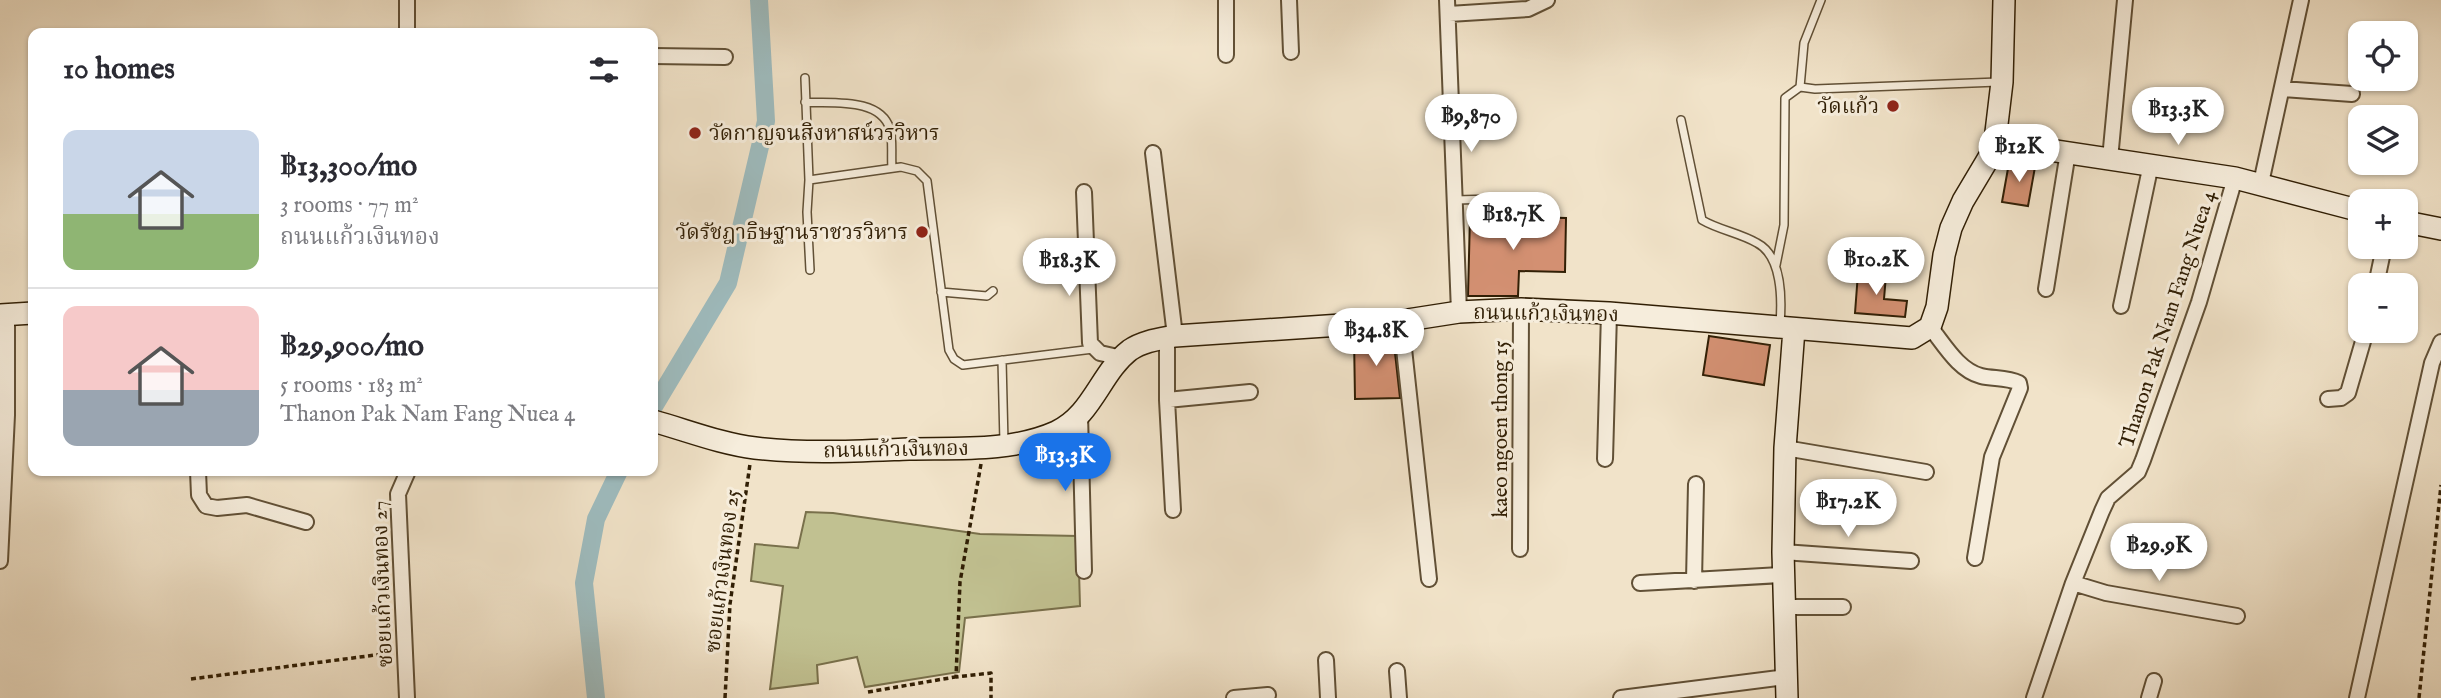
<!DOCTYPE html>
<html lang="en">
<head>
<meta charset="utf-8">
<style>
  :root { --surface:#fff; --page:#f7f7f7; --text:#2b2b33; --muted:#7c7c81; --line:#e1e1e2; --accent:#1a73e8 }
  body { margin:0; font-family:"IM FELL English","Noto Serif Thai",serif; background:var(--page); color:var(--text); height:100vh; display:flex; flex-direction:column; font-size:26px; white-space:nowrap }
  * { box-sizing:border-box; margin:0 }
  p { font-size:23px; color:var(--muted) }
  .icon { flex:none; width:38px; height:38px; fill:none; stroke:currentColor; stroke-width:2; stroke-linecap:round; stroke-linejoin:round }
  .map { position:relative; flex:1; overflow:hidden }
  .sheet { position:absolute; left:28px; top:28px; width:630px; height:448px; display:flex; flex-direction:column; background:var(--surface); border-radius:14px; box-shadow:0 2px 5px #0004 }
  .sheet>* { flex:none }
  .buttons { position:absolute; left:2348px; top:21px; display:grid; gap:14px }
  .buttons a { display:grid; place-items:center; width:70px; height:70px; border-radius:14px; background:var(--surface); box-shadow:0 2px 5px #0004; font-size:35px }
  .price { position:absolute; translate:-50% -60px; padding:0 16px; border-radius:24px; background:#fff; color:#222; font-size:23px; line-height:46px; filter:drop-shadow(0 2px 4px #0008) }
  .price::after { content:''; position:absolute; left:50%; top:42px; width:21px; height:16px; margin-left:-10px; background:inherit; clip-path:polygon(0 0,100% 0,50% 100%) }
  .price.current { background:var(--accent); color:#fff }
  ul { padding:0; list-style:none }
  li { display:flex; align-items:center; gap:21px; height:175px; padding:0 35px }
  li+li { border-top:2px solid var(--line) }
  li span { display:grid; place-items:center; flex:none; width:196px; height:140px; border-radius:14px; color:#555 }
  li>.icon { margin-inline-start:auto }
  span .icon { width:84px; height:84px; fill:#fffc; stroke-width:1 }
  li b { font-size:30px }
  h2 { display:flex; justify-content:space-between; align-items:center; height:84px; padding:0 35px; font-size:30px }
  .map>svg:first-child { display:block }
  .green { fill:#c1c191; stroke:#79704b; stroke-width:2 }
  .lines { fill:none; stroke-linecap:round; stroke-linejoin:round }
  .canal { stroke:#9ebcbf; stroke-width:18 }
  .building { fill:#d39072; stroke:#311f05; stroke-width:2 }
  .lane-casing { stroke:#615036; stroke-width:10 }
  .street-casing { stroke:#615036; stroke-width:18 }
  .secondary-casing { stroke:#311f05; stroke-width:24 }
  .path { stroke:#311f05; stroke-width:3.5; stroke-dasharray:5 3.5; stroke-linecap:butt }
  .lane { stroke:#f6eddc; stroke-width:7 }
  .street { stroke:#f6eddc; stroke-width:14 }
  .secondary { stroke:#f6eddc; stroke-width:21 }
  .poi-dot { fill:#8f2418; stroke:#f6eddc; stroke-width:2.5 }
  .labels { text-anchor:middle; stroke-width:6; stroke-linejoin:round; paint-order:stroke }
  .poi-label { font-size:21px; fill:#311f05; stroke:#f6eddc; text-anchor:end }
  .street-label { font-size:21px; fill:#311f05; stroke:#f6eddc }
</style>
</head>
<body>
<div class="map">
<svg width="2441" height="698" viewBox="0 0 2441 698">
  <rect width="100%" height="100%" fill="#f1e3c9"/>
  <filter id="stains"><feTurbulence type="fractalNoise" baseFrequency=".00286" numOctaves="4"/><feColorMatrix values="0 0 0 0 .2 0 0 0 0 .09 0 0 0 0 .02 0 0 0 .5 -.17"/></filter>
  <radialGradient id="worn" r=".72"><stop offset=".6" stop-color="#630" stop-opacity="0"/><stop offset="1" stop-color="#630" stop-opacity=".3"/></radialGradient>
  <path class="green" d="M806,512L833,513L980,534L1078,536L1080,606L965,618L959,672L865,687L857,657L817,665L818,683L770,689L783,586L751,581L755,544L798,548Z"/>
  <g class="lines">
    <path class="canal" d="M653,408L728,283L766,121L759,0
      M596,698L584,583L596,519L619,471"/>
  </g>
  <path class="building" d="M2009,163L2035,167L2028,206L2002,202Z
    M1470,216L1566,218L1565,272L1519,271L1518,296H1468Z
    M1858,273L1886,275L1884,299L1907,301L1905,317L1855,313Z
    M1393,335L1400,398L1355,399L1354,337Z
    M1709,336L1770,345L1764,385L1703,375Z"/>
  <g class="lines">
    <g class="lane-casing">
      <path id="lane" d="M805,78L809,180
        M1800,87L1804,43L1821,0
        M805,102C832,104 880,97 890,129C893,140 891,156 892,168
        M1681,120L1702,220C1719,230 1740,233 1757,243C1782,256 1782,299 1780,324
        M1455,200L1542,198
        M1776,265L1784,225L1785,98L1800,87L1815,89L1998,82
        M810,270L807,212L809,180L901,167L917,171L927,181L949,350L954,359L963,365L1093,349
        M941,292L987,296L993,291
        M1002,360L1004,443"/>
    </g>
    <g class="street-casing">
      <path id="street" d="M1226,0V55
        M1289,0L1291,52
        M1447,0L1459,312
        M1449,14L1528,9L1547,0
        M407,33V0
        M653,56L725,57
        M2282,89L2352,94
        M1153,153L1175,336
        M2110,159L2125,0
        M2261,183L2301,0
        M1084,192L1090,343L1100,353L1122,358
        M2376,285L2384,247
        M2046,289L2068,152
        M2121,306L2151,164
        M1401,321L1429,579
        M1930,327C1944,344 1958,370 1981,376C1993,379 2007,377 2019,383L2020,388L1992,457L1975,558
        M1167,337V400L1173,510
        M2328,399L2341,398L2348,393L2366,331
        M1167,400L1250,392
        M1080,414L1084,571
        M1785,448L1926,472
        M1605,459L1609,313
        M198,471L199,495L206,506L217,508L247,505L306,522
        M1520,549L1521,309
        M1783,552L1911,561
        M0,561L7,415V315
        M1694,581L1696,484
        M1640,583L1782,575
        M2073,583L2106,593L2237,616
        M1783,607H1843
        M1326,660L1328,698
        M1397,671L1399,698
        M407,698L398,494L408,471
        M1234,698L1268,695
        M1621,698L1786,677
        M2034,698L2073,583L2102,511L2108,498L2138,472L2143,460L2199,302L2235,178
        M2149,698L2154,681
        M2357,698L2432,363L2441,342"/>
    </g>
    <g class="secondary-casing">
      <path id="secondary" d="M1994,149L2010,144L2235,178L2361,211
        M2406,222L2441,229
        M0,315L33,313
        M653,421C686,430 721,444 755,448C807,454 858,451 909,449C957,448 1011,452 1056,432C1093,415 1100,373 1130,350C1143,341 1160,339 1175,336L1401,321L1459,312L1521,309L1609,313L1912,338L1930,327L1937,307L1944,255L1951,228L1963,201L1994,149L2002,82L2004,0
        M1787,698L1783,552L1785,448L1794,329"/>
    </g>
    <path class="path" d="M981,464L960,582L956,677L991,673V698
      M191,679L391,653
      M868,692L955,677
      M725,698L730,604L750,464
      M2419,698L2441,485"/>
    <use href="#lane" class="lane"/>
    <use href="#street" class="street"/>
    <use href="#secondary" class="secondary"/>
  </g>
  <g class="poi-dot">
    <circle cx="1893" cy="106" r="7"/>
    <circle cx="695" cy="133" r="7"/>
    <circle cx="922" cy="232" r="7"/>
  </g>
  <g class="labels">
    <g class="poi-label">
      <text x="1879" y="113">วัดแก้ว</text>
      <text x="709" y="140" text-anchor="start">วัดกาญจนสิงหาสน์วรวิหาร</text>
      <text x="908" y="239">วัดรัชฎาธิษฐานราชวรวิหาร</text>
    </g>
    <g class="street-label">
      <text transform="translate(1546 313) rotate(1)" y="7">ถนนแก้วเงินทอง</text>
      <text transform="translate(2167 319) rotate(-72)" y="7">Thanon Pak Nam Fang Nuea 4</text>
      <text transform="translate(1500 429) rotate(-90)" y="7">kaeo ngoen thong 15</text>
      <text transform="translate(896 449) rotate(-1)" y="7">ถนนแก้วเงินทอง</text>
      <text transform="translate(722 571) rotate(-83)" y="7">ซอยแก้วเงินทอง 25</text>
      <text transform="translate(382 584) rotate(-92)" y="7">ซอยแก้วเงินทอง 27</text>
    </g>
  </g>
  <rect width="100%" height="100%" filter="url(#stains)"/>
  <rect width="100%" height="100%" fill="url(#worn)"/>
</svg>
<div class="buttons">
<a><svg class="icon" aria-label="locate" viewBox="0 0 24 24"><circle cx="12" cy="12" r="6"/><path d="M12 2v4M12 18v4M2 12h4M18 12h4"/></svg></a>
<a><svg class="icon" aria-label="layers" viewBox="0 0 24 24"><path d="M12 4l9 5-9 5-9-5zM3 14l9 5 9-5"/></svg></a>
<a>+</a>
<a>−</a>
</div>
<b class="price" style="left:2178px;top:147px">฿13.3K</b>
<b class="price" style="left:1471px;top:154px">฿9,870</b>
<b class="price" style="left:2019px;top:184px">฿12K</b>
<b class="price" style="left:1513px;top:252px">฿18.7K</b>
<b class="price" style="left:1876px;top:297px">฿10.2K</b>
<b class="price" style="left:1069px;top:298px">฿18.3K</b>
<b class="price" style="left:1376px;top:368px">฿34.8K</b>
<b class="price current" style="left:1065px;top:493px">฿13.3K</b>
<b class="price" style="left:1848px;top:539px">฿17.2K</b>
<b class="price" style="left:2159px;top:583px">฿29.9K</b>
<section class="sheet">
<h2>10 homes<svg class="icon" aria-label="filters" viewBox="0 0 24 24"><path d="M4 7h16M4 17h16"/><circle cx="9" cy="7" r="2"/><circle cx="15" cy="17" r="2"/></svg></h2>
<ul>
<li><span style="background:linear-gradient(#c9d6e8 60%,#8fb573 0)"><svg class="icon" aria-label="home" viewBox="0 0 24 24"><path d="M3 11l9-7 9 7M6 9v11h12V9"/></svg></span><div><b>฿13,300/mo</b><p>3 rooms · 77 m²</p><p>ถนนแก้วเงินทอง</p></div></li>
<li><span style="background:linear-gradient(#f6c9c9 60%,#9aa5b1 0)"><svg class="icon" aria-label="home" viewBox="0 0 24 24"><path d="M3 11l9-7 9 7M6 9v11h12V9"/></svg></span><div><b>฿29,900/mo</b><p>5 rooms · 183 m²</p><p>Thanon Pak Nam Fang Nuea 4</p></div></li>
</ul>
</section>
</div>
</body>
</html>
